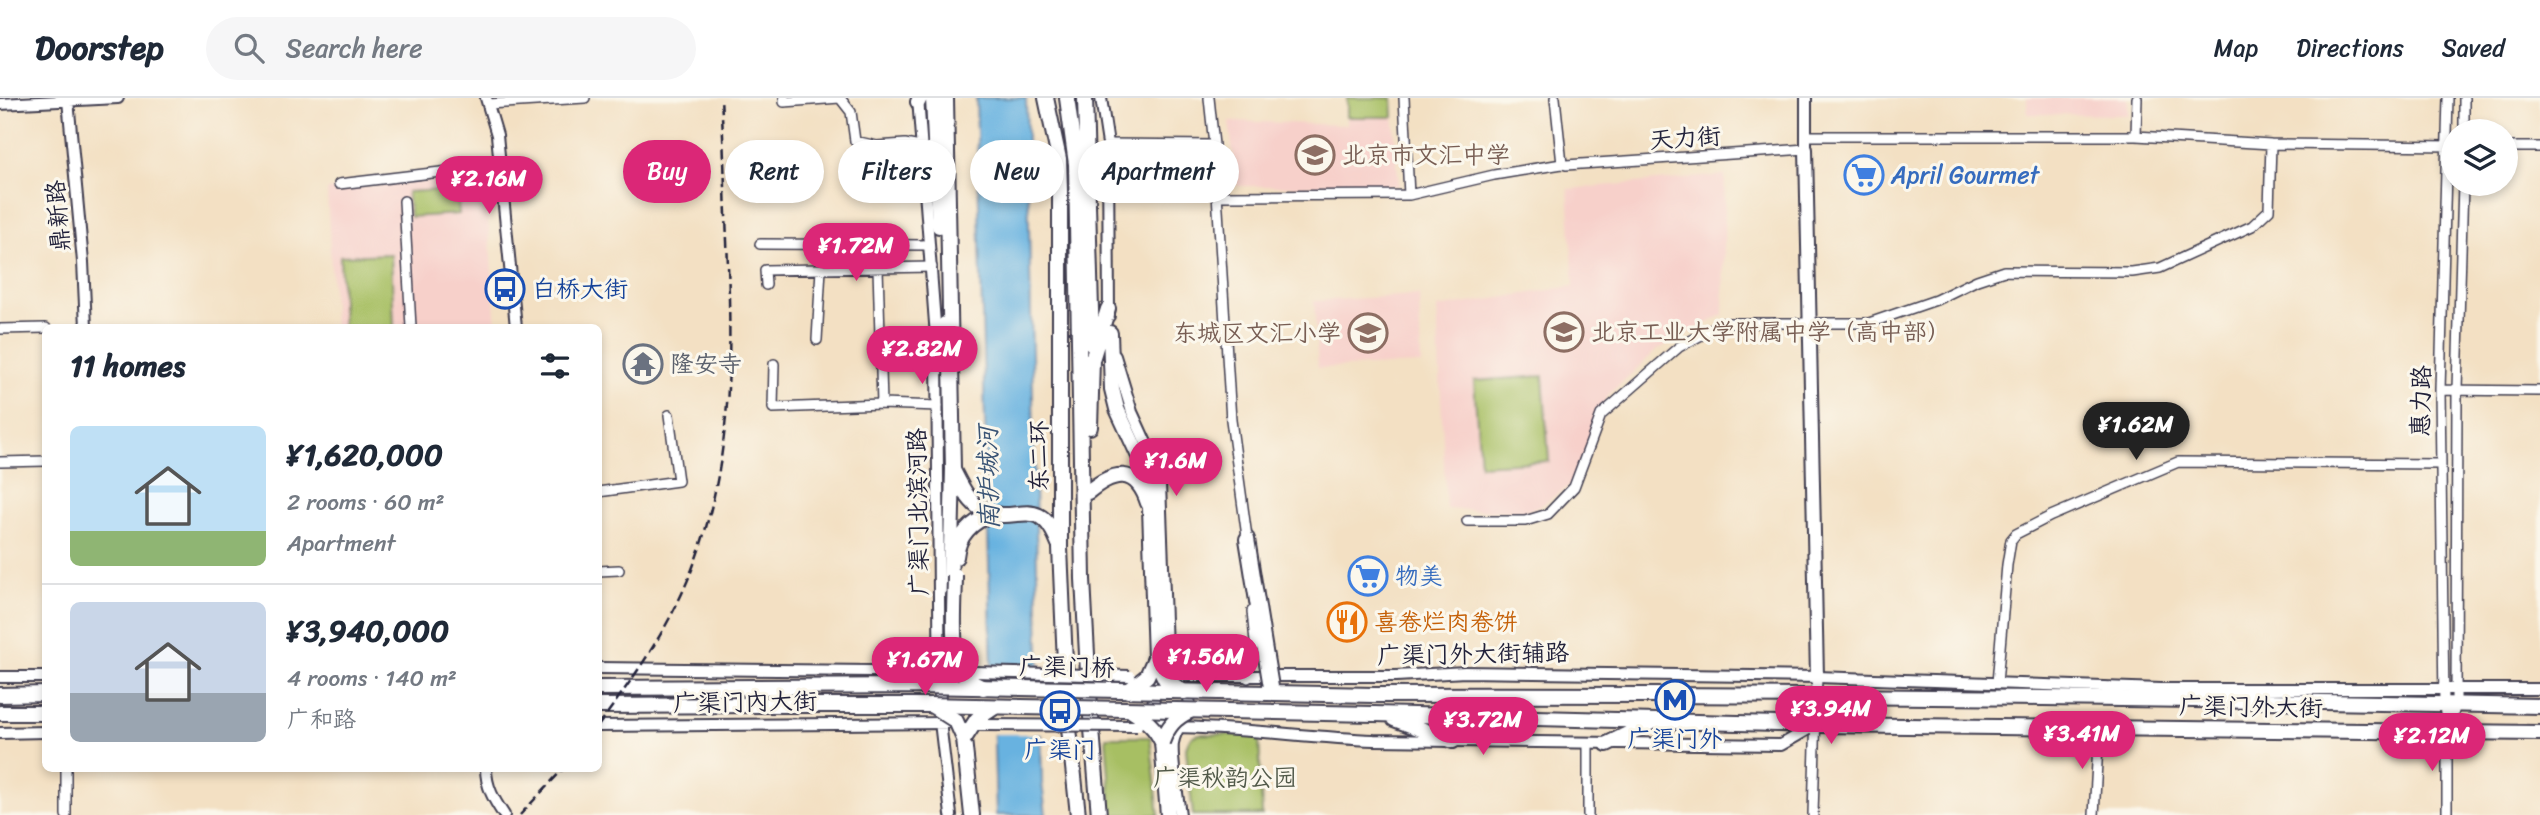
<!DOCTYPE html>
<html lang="en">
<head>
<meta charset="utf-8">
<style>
  :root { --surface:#fff; --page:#f6f6f7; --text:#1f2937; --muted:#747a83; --line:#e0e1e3; --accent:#db2777 }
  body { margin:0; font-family:Sriracha,"LXGW WenKai TC",sans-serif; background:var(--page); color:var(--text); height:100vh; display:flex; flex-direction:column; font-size:26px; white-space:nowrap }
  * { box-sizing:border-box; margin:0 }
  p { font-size:23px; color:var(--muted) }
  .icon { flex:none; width:38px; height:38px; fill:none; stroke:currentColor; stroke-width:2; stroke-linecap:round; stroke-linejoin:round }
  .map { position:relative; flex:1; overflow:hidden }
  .panel { position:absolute; left:42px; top:226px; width:560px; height:448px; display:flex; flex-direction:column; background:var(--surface); border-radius:10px; box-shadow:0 4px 10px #0003 }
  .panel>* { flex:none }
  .banner { position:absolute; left:623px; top:42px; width:665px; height:63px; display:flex; gap:14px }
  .fabs { position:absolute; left:2441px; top:21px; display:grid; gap:14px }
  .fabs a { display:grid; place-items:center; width:77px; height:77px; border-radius:50%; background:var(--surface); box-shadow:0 4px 10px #0003; font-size:35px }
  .price { position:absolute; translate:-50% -60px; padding:0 16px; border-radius:24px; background:var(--accent); color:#fff; font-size:23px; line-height:46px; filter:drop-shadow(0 2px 4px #0008) }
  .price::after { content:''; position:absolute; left:50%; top:42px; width:21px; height:16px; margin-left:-10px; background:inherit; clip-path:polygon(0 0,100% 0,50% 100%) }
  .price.on { background:#222; color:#fff }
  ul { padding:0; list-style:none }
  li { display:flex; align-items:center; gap:21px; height:175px; padding:0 28px }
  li+li { border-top:2px solid var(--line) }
  li span { display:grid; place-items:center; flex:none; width:196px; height:140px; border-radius:10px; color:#555 }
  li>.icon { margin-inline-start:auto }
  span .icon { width:84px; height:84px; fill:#fffc; stroke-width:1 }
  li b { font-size:30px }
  h2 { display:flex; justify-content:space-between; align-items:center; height:84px; padding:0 28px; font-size:30px }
  .tag { padding:0 24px; border-radius:32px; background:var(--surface); box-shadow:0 4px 10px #0003; font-size:24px; line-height:63px }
  .tag.on { background:var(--accent); color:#fff }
  header { display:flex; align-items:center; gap:42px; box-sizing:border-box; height:98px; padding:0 35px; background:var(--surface); border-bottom:2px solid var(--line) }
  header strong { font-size:33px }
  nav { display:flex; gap:38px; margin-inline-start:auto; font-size:24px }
  .search { width:490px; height:63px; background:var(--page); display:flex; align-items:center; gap:18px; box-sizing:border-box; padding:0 24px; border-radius:38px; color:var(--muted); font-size:26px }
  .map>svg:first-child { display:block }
  .built { fill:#f7d0ca }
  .green { fill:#a7bf64; stroke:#647050; stroke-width:2 }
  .water { fill:#68b2e0; stroke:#456a8e; stroke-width:2 }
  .pier { fill:#f3e0c3 }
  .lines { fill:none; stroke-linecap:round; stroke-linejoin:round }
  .minor-casing { stroke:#413e4f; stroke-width:12 }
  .tertiary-casing { stroke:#413e4f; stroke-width:14 }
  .secondary-casing { stroke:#413e4f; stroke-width:16 }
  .primary-casing { stroke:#413e4f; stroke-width:18 }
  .trunk-casing { stroke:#413e4f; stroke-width:18 }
  .minor { stroke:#fff; stroke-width:9 }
  .tertiary { stroke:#fff; stroke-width:10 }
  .secondary { stroke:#fff; stroke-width:12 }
  .primary { stroke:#fff; stroke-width:14 }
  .trunk { stroke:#fff; stroke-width:14 }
  .rail { stroke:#22223b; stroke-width:2.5; stroke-dasharray:10 5; stroke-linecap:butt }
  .tertiary-bridge-casing { stroke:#413e4f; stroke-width:14; stroke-linecap:butt }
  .primary-bridge-casing { stroke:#413e4f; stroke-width:18; stroke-linecap:butt }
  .trunk-bridge-casing { stroke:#413e4f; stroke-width:18; stroke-linecap:butt }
  .tertiary-bridge { stroke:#fff; stroke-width:10 }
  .primary-bridge { stroke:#fff; stroke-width:14 }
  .trunk-bridge { stroke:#fff; stroke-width:14 }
  .labels { text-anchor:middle; stroke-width:6; stroke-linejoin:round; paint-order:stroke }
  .street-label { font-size:24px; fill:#22223b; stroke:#fbf7ec }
  .education-label { font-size:24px; fill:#785e54; stroke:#fbf7ec; text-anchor:start }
  .shop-label { font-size:24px; fill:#366cbe; stroke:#fbf7ec; text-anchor:start }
  .transit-label { font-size:24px; fill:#164399; stroke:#fbf7ec }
  .worship-label { font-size:24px; fill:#5b616d; stroke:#fbf7ec; text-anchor:start }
  .food-label { font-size:24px; fill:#c56008; stroke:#fbf7ec; text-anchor:start }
  .park-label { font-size:24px; fill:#515949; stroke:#fbf7ec }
  .water-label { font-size:26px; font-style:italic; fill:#3a5475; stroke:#fbf7ec }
</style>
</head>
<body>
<header>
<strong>Doorstep</strong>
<div class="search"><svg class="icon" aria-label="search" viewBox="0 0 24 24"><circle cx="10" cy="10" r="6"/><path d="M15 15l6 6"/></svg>Search here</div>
<nav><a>Map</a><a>Directions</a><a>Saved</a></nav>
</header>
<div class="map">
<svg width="2540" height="717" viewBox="0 0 2540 717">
  <rect width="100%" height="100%" fill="#fbf7ec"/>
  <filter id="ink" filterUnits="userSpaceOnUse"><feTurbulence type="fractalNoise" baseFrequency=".0143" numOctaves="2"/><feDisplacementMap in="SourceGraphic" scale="14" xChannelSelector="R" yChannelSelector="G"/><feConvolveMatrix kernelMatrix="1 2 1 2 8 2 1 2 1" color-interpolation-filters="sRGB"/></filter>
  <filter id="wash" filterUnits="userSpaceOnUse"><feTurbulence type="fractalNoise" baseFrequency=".00686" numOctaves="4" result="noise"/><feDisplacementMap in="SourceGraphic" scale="28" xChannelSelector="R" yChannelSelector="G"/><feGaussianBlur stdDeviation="1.57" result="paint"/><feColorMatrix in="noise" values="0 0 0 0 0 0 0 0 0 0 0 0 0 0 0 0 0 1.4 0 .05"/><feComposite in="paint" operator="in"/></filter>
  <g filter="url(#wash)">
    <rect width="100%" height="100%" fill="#f3e0c3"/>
    <path class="built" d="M1347,0H1392L1399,88H1237L1229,23L1346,27Z
      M2027,0H2128V17L2027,16Z
      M485,77L496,229H334L327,92Z
      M1725,77L1723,217L1657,252L1608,297L1572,386L1543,406L1525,414L1446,411L1437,210L1574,188L1568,91Z
      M1419,197L1421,266L1318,270L1314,203Z"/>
    <path class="green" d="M1347,0H1392L1393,19H1347Z
      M457,91L459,116L410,119L407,94Z
      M391,156L394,229H343L340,158Z
      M1543,278L1549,363L1480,367L1474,283Z
      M1199,636L1259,637L1262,717H1193L1186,651C1188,642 1190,638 1199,636Z
      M1106,639H1150L1159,717H1112Z"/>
    <path class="water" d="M976,0H1026L1042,685L1046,717H996Z"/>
    <path class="pier" d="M988,568L1043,569L1044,636H990Z"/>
  </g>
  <g filter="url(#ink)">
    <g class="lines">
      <g class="minor-casing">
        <path id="minor" d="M784,0V4L840,0
          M840,0L851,14L855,43L877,48L905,46L920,49
          M1404,0L1409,97
          M1555,0L1562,66L1566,67L1806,51
          M488,6L585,0
          M2464,33V0
          M1806,38H2136L2271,46L2452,48
          M2136,38L2137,0
          M1108,46L1214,47L1209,0
          M1214,47L1231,322L1248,446
          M2506,49H2540
          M339,86L500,67
          M1217,98L1409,97L1494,77L1562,66
          M404,103L411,229
          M760,146L928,147
          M878,170L882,306
          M766,187L765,172L932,169
          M0,231L46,230
          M817,242L821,171
          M774,266L773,310L882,306L938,308
          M2440,292L2540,293
          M0,364L46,363
          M598,394L678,383L669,317
          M1467,423H1525L1548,416L1574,389L1601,317L1679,249L1724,225H1869L1936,202L1977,182L2004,173L2132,174L2160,170L2252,128L2269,112L2271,46
          M598,473L619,472
          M1248,580L1249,563L1255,544L1252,513
          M1997,585L2007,467L2011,442L2016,436L2051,418L2178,364L2440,366
          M2449,629L2456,607L2457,291L2463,86
          M1588,646V717
          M66,670V717
          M1813,717L1817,579
          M2094,717L2099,630
          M2447,717V634L2444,606L2440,292L2448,0"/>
      </g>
      <g class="tertiary-casing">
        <path id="tertiary" d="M486,0L497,37L516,229
          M918,0L937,252L940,624L951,717
          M1101,0L1108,46L1109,218
          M1806,0V51
          M68,2L83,164L86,229
          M0,6L118,0
          M1115,258L1132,314L1158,371L1160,385L1167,578L1172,581
          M598,570L967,574
          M1161,578H1396L1465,574L1817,579L2161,591H2540
          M0,579H46
          M1155,586L1153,610L1163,629
          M598,628L946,625
          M1174,629C1241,630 1307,639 1374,642L1781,647L1814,628
          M0,635L46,634
          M486,670C486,689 494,702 504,717
          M1180,717C1178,700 1171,659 1173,645C1176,624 1199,612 1185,589"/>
      </g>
      <g class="secondary-casing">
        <path id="secondary" d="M1806,51L1817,579"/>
      </g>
      <g class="primary-casing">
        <path id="primary" d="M1247,441L1266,559
          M598,590L759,589
          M0,597L46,596
          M1374,597C1763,596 2152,600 2540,608
          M598,608L761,607
          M0,615H46
          M1374,616L1817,627L2540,635
          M1394,621L1453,643
          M1607,646L1650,625"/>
      </g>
      <g class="trunk-casing">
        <path id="trunk" d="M933,0L939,128
          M946,0L953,371L950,491
          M1046,0L1059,61L1060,94V450L1067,611L1078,717
          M1067,0L1076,66L1083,481L1089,594L1099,717
          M1085,0L1092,247
          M918,4L920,0
          M1110,235L1112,291L1117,311L1149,380L1155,560
          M937,252L945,226
          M1090,329L1092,262L1108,211
          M954,374C961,388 970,407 985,413C1017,428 1038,393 1059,446
          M1088,394C1113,373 1136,368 1148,405
          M956,459C958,436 973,423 993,416
          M964,641L972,717
          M1162,644L1168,717"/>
      </g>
      <use href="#minor" class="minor"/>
      <use href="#tertiary" class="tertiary"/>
      <use href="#secondary" class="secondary"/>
      <use href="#primary" class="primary"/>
      <use href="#trunk" class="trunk"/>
      <path class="rail" d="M598,628C634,579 669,531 691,474C733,366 732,257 727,143C725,96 724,48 721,0
        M520,717L564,670"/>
      <g class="tertiary-bridge-casing">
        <path id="tertiary-bridge" d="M973,574L1130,578
          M976,627L1137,628"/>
      </g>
      <g class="primary-bridge-casing">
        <path id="primary-bridge" d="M1266,559L1272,595
          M759,589L919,588L1374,597
          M761,607H924L1374,616"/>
      </g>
      <g class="trunk-bridge-casing">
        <path id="trunk-bridge" d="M955,477C955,499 950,556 961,573C966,582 974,585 983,590
          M1155,560L1165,581L1184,594
          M919,588C937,582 945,575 950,556
          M1128,593L1147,578L1155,560
          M931,607L956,623L964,641
          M1132,613C1146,622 1155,629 1162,644
          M964,641L977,621L995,609
          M1162,644C1168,628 1175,620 1190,613"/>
      </g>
      <use href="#tertiary-bridge" class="tertiary-bridge"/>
      <use href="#primary-bridge" class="primary-bridge"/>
      <use href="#trunk-bridge" class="trunk-bridge"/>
    </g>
  </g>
  <defs>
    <g id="school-ring" transform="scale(2.0125)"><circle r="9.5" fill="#fbf7ec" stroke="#8d6e63" stroke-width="1.5"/><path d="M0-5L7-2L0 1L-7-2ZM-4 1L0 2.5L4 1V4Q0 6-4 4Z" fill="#8d6e63"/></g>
    <g id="supermarket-ring" transform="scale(2.0125)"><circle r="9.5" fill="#fbf7ec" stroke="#3f7fe0" stroke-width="1.5"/><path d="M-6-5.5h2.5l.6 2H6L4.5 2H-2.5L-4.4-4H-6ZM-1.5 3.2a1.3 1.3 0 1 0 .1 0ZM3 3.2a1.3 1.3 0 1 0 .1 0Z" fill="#3f7fe0"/></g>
    <g id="bus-ring" transform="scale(2.0125)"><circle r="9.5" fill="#fbf7ec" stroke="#1a4fb4" stroke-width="1.5"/><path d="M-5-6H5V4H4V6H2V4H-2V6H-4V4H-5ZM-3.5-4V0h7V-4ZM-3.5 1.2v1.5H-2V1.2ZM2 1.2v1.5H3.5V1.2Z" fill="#1a4fb4"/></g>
    <g id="temple-ring" transform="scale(2.0125)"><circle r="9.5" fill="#fbf7ec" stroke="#6b7280" stroke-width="1.5"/><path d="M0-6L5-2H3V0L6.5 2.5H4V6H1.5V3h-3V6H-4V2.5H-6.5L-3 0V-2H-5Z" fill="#6b7280"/></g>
    <g id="restaurant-ring" transform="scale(2.0125)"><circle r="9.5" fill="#fbf7ec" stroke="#e8710a" stroke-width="1.5"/><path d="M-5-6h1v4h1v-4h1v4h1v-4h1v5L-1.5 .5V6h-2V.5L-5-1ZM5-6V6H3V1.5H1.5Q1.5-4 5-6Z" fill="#e8710a"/></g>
    <g id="metro-ring" transform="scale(2.0125)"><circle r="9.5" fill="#fbf7ec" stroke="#1a4fb4" stroke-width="1.5"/><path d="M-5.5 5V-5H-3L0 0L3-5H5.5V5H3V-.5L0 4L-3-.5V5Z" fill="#1a4fb4"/></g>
  </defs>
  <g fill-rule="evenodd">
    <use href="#school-ring" x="1315" y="57"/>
    <use href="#supermarket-ring" x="1864" y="77"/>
    <use href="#bus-ring" x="505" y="191"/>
    <use href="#school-ring" x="1564" y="234"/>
    <use href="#school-ring" x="1368" y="235"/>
    <use href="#temple-ring" x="643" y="266"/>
    <use href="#supermarket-ring" x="1368" y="478"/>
    <use href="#restaurant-ring" x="1347" y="524"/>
    <use href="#metro-ring" x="1675" y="602"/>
    <use href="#bus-ring" x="1060" y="613"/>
  </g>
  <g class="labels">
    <g class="street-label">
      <text transform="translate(1685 40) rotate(-4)" y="8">天力街</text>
      <text transform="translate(58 118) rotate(-95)" y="8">鼎新路</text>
      <text transform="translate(2421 303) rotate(-89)" y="8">惠力路</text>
      <text transform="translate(1039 358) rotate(-90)" y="8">东二环</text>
      <text transform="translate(918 414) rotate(-91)" y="8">广渠门北滨河路</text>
      <text transform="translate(1473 556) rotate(-1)" y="8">广渠门外大街辅路</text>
      <text transform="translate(1067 569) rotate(1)" y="8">广渠门桥</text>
      <text transform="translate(745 604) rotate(-1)" y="8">广渠门内大街</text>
      <text transform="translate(2251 609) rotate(1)" y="8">广渠门外大街</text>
    </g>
    <g class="education-label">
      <text x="1342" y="65">北京市文汇中学</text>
      <text x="1591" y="242">北京工业大学附属中学（高中部）</text>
      <text x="1341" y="243" text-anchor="end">东城区文汇小学</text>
    </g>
    <g class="shop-label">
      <text x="1891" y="85">April Gourmet</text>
      <text x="1395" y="486">物美</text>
    </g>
    <g class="transit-label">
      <text x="532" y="199" text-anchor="start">白桥大街</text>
      <text x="1675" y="649">广渠门外</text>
      <text x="1060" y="660">广渠门</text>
    </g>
    <g class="worship-label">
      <text x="670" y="274">隆安寺</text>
    </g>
    <g class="food-label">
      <text x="1374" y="532">喜卷烂肉卷饼</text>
    </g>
    <g class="park-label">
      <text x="1225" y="688">广渠秋韵公园</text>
    </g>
    <g class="water-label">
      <text transform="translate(988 380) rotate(-91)" y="9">南护城河</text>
    </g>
  </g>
</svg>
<div class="fabs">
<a><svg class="icon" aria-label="layers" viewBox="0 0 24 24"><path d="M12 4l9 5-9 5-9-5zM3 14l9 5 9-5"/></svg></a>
</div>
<b class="price" style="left:489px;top:118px">¥2.16M</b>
<b class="price" style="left:856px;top:185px">¥1.72M</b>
<b class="price" style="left:922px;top:288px">¥2.82M</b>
<b class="price on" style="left:2136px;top:364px">¥1.62M</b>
<b class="price" style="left:1176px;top:400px">¥1.6M</b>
<b class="price" style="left:1206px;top:596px">¥1.56M</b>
<b class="price" style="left:925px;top:599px">¥1.67M</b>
<b class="price" style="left:1831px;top:648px">¥3.94M</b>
<b class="price" style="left:1483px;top:659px">¥3.72M</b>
<b class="price" style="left:2082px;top:673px">¥3.41M</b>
<b class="price" style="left:2432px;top:675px">¥2.12M</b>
<div class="banner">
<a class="tag on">Buy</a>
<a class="tag">Rent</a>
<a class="tag">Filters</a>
<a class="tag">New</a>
<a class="tag">Apartment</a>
</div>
<section class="panel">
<h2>11 homes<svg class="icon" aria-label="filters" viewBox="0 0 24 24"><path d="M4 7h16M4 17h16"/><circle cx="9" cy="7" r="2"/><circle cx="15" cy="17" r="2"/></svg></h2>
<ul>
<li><span style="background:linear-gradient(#bfe0f5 75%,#8fb573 0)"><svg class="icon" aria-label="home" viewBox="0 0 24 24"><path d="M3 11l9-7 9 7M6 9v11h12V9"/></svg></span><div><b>¥1,620,000</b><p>2 rooms · 60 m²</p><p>Apartment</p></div></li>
<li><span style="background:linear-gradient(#c9d6e8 65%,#9aa5b1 0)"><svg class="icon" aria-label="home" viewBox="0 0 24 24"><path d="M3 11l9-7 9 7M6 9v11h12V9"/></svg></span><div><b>¥3,940,000</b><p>4 rooms · 140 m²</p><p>广和路</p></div></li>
</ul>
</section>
</div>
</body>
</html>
